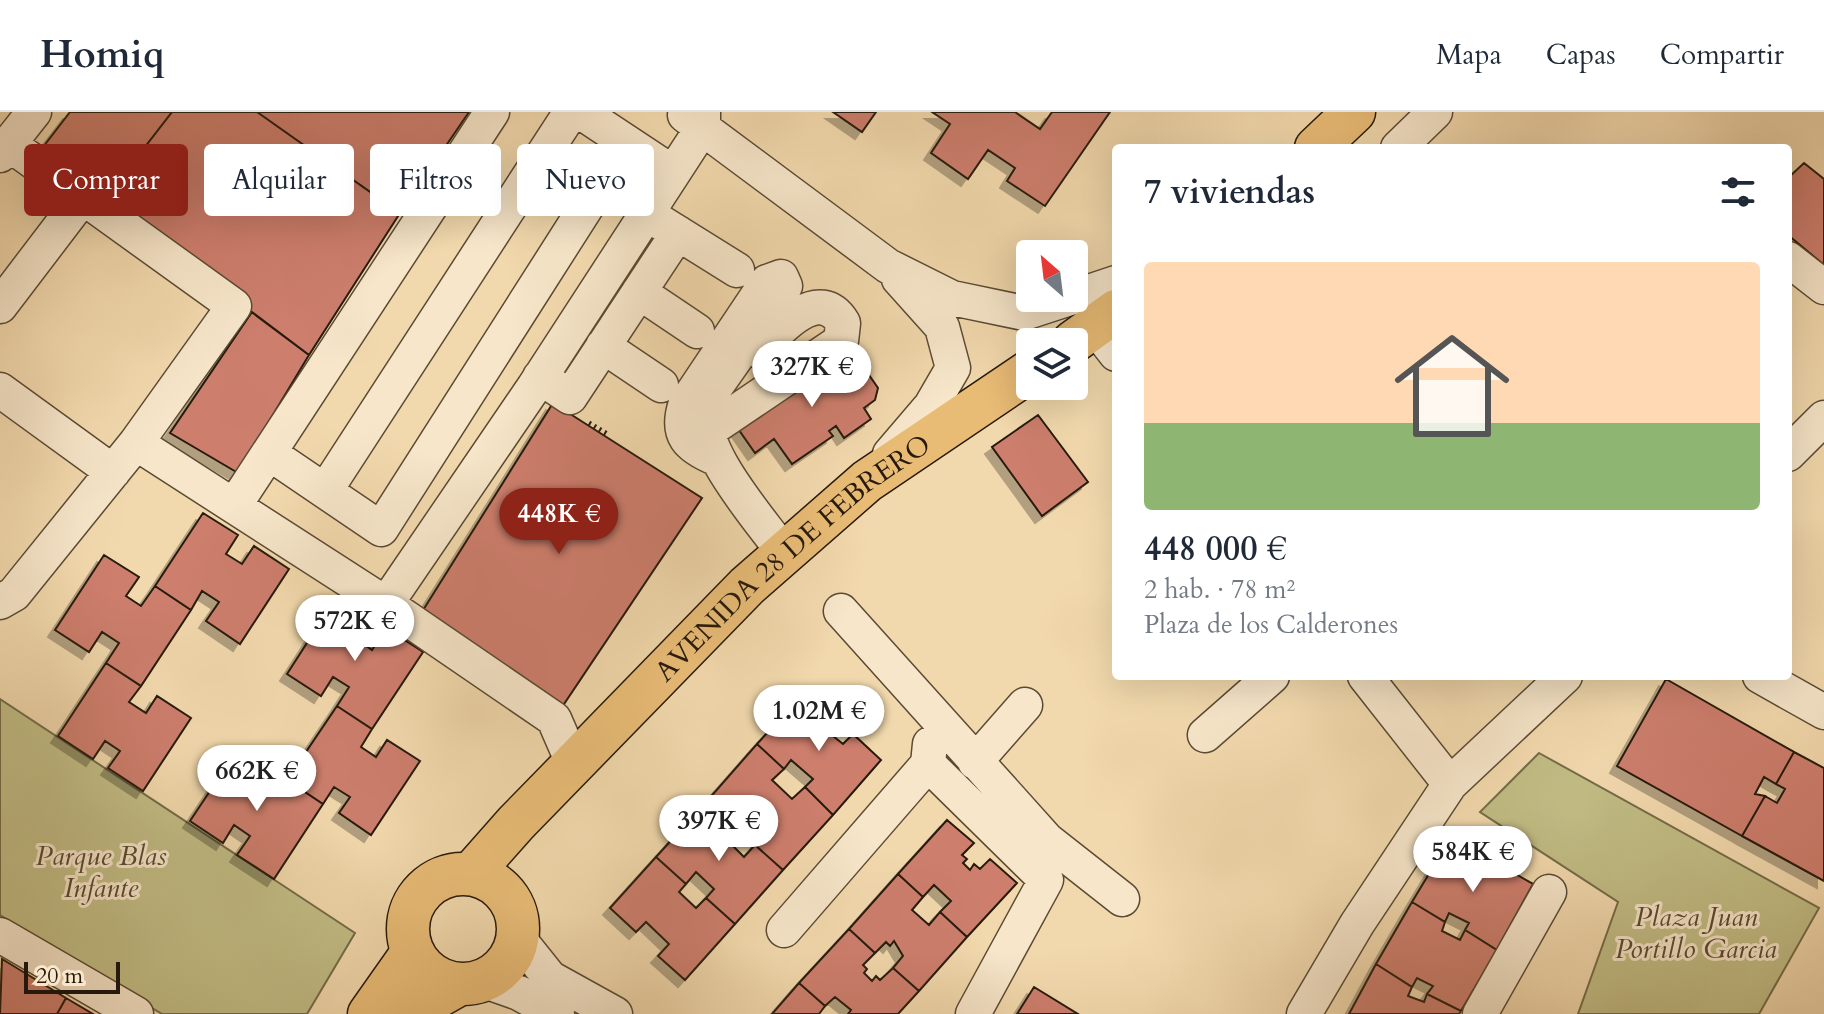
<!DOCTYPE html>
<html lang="es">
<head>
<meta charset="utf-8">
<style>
  :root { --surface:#fff; --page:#f2f2f3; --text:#1f2937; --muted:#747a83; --line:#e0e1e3; --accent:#8f2418 }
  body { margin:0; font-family:Cardo,serif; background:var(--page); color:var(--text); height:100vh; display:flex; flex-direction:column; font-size:30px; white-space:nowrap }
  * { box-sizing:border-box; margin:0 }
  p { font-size:26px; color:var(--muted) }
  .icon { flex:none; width:44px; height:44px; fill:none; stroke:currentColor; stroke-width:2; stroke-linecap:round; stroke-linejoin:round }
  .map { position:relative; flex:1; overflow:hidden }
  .panel { position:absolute; left:1112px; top:32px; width:680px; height:536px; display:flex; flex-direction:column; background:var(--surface); border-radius:8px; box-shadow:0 8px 32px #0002 }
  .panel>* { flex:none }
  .banner { position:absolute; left:24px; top:32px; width:760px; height:72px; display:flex; gap:16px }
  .needle { width:52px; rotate:332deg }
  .controls { position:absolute; left:1016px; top:128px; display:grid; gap:16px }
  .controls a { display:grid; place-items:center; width:72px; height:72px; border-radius:8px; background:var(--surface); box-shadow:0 8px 32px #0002; font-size:40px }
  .scale { position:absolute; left:24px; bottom:20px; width:96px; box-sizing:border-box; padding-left:8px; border:4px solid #271a0c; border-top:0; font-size:22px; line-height:28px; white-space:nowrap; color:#271a0c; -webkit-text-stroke:6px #f7e6ca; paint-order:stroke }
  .price { position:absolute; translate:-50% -68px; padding:0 18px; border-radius:28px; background:#fff; color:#222; font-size:26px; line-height:52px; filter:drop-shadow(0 2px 4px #0008) }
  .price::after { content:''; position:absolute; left:50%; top:48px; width:24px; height:18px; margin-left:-12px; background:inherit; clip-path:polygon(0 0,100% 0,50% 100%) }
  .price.active { background:var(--accent); color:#fff }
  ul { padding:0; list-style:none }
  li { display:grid; align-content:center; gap:16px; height:424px; padding:0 32px }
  li span { display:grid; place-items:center; height:248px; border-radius:8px; color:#555 }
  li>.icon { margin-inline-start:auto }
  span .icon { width:144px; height:144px; fill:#fffc; stroke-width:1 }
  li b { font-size:34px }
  h2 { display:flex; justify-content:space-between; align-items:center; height:96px; padding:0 32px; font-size:34px }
  .pill { padding:0 28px; border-radius:8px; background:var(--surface); box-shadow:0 8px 32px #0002; font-size:28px; line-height:72px }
  .pill.active { background:var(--accent); color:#fff }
  header { display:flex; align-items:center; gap:48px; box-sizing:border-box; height:112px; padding:0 40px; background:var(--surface); border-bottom:2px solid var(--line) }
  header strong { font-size:38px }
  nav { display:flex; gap:44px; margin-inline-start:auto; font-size:28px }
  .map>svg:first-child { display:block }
  .park { fill:#c2bd85; stroke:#746c48; stroke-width:2 }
  .building { fill:#cd7e6d; stroke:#271a0c; stroke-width:2; filter:url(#shadow) }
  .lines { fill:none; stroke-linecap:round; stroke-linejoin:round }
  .minor-casing { stroke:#5a4a34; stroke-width:37 }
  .major-casing { stroke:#271a0c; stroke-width:45 }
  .path { stroke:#271a0c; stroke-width:5; stroke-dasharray:2 4; stroke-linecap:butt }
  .minor { stroke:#f7e6ca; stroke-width:34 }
  .major { stroke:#e9bc76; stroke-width:42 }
  .labels { text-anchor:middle; stroke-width:6; stroke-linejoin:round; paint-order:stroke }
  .street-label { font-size:28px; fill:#271a0c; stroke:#f7e6ca }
  .park-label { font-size:28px; font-style:italic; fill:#564b30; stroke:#f7e6ca }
</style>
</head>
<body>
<header>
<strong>Homiq</strong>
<nav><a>Mapa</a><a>Capas</a><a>Compartir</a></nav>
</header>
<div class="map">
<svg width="1824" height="902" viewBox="0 0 1824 902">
  <defs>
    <filter id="shadow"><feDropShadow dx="-7" dy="7" stdDeviation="0" flood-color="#0004"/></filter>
  </defs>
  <rect width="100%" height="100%" fill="#f2d9ad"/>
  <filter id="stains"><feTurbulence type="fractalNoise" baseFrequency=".0025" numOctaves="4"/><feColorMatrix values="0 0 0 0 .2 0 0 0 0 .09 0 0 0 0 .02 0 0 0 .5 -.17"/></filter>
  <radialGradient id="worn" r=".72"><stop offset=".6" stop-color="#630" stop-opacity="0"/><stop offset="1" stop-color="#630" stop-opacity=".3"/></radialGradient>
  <path class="park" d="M0,587L355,821L307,902H162L0,803Z
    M1539,641L1819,796L1759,902H1578L1618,790L1480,700Z"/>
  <path class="building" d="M70,0H172L103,89L40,39Z
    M172,0H257L400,101L309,243L103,89Z
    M257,0H469L400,101Z
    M833,0H876L862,20Z
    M932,0H1015L1040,17L1052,0H1110L1045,94L1007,69L1015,56L988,38L968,67L931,41L950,12Z
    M1804,51L1824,67V153L1788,123V66Z
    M252,200L309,243L238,361L170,321Z
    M851,237L878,276L875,288L864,296L871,307L844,326L836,314L829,319L833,324L792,352L774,327L755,341L732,308Z
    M553,291L702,386L560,598L420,503Z
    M1038,303L1088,370L1042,404L992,335Z
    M203,401L238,423L226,442L242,452L254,434L289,457L240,532L206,509L219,490L202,479L191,498L155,474Z
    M104,443L139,465L126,484L141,494L155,474L191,498L141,574L106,551L119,531L102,520L89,540L55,518Z
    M336,486L370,509L358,528L372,538L386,516L423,540L372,617L337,594L349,575L333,565L321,584L287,562Z
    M106,551L141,574L129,590L146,601L157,584L191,606L143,679L108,656L120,639L105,629L93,647L58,624Z
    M1666,567L1794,640L1776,672L1764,665L1755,682L1765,684L1742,724L1617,654Z
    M805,580L833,603L823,616L843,632L853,622L881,648L833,703L805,675L813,667L791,648L784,657L757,632Z
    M337,594L372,617L361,635L376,645L387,628L420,649L371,723L339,701L350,685L334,675L323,692L287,668Z
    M757,632L784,657L772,668L792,687L805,675L833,703L783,758L755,733L763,722L744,705L734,715L707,689Z
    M238,637L273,660L263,674L277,684L287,668L323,692L274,767L237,743L250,724L234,713L223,731L190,709Z
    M1794,640L1824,656V769L1742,724L1765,684L1777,691L1785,677L1776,672Z
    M707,689L734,715L724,725L744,745L755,733L783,758L735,812L706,786L714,777L696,760L686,772L656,745Z
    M947,708L974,731L962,743L967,747L963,751L970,758L974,752L980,757L990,747L1017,771L967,825L940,800L951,789L934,773L923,785L898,762Z
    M1450,727L1482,743L1477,752L1494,760L1498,752L1533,772L1497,838L1465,818L1469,811L1449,801L1445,810L1412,790Z
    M656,745L686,772L679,780L696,796L706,786L735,812L685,868L658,844L669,832L646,810L636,820L610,796Z
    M898,762L923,785L912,798L929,813L940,800L967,825L919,879L893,856L903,844L894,829L890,834L886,830L875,841L849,817Z
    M1412,790L1445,810L1442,819L1460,828L1465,818L1497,838L1461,899L1427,882L1433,874L1417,866L1412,875L1376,852Z
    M849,817L875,841L863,853L867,857L864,861L872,869L876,864L880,868L893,856L919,879L898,902H848L851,898L835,885L825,894L799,871Z
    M2,847L66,886L57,902H0Z
    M1376,852L1412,875L1408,884L1424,890L1427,882L1461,899L1459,902H1349Z
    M799,871L825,894L819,902H772Z
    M1034,875L1078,902H1017Z
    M66,886L93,902H57Z"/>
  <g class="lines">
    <g class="minor-casing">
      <path id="minor" d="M581,0L673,61
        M685,3L888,154L952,186L1024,201L1070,186
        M1398,36L1435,0
        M0,43L34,0
        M660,110L737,158
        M1788,147L1824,175
        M639,180L697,219
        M1074,185L1116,171
        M0,194L83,85
        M1095,215L1116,242
        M603,234L661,273
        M540,265L570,285L678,121
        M0,278L113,360
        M705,321L841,229L843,211C819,171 778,218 759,239
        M136,331L386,492L534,275L703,15V0
        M269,341L381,417L627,31
        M890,342L931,294L953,256L942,215L899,167
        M1788,342L1824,306
        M718,347C688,335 675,323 686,291L767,170L781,165L785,174L782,180L707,287C691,332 758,404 784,441
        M325,379L571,0
        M234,394L492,0
        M0,490L14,482L136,331L234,194L9,32
        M386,492L554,607L574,653
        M841,499L1047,728L1122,787
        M1365,564L1450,672
        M1760,564L1824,600
        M1205,623L1272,564
        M975,650L1025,593
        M928,652L1046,768L973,902
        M784,818L928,652L930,632
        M0,823L136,902
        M518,826L550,866L615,902
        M485,869L519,881L557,902
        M1304,902L1357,812L1450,672L1565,564
        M1480,902L1549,780"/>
    </g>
    <g class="major-casing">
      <g id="major">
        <path d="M1316,36L1354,0"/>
        <path d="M1073,230L1116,199"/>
        <path id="s1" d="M471,762L516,711L747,474L867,369L1030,259"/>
        <circle cx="463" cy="817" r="55"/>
        <path d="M369,902L412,841"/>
        <path d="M407,902L458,873"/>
      </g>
    </g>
    <path class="path" d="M589,311L609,323"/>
    <use href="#minor" class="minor"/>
    <use href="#major" class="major"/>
  </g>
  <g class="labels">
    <g class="street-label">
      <text dy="10" stroke="none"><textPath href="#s1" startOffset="452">AVENIDA 28 DE FEBRERO</textPath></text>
    </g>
    <g class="park-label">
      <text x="101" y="753">Parque Blas<tspan x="101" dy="32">Infante</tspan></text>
      <text x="1696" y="814">Plaza Juan<tspan x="1696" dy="32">Portillo Garcia</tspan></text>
    </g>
  </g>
  <rect width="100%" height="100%" filter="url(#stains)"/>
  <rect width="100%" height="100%" fill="url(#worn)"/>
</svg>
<div class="controls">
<a><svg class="needle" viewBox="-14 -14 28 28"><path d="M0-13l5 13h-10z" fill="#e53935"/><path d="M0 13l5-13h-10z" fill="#747a83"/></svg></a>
<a><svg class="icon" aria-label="layers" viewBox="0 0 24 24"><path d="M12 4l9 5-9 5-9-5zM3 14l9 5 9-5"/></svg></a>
</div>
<div class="scale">20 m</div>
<b class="price" style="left:812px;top:297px">327K €</b>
<b class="price active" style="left:559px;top:444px">448K €</b>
<b class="price" style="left:355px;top:551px">572K €</b>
<b class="price" style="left:819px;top:641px">1.02M €</b>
<b class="price" style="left:257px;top:701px">662K €</b>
<b class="price" style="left:719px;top:751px">397K €</b>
<b class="price" style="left:1473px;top:782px">584K €</b>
<div class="banner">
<a class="pill active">Comprar</a>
<a class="pill">Alquilar</a>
<a class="pill">Filtros</a>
<a class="pill">Nuevo</a>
</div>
<section class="panel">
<h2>7 viviendas<svg class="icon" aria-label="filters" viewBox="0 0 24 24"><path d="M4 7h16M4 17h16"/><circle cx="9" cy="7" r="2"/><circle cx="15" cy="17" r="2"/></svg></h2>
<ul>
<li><span style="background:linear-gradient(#ffd9b3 65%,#8fb573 0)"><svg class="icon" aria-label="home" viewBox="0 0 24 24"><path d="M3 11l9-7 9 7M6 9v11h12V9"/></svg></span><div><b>448 000 €</b><p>2 hab. · 78 m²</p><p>Plaza de los Calderones</p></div></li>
</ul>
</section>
</div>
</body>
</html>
